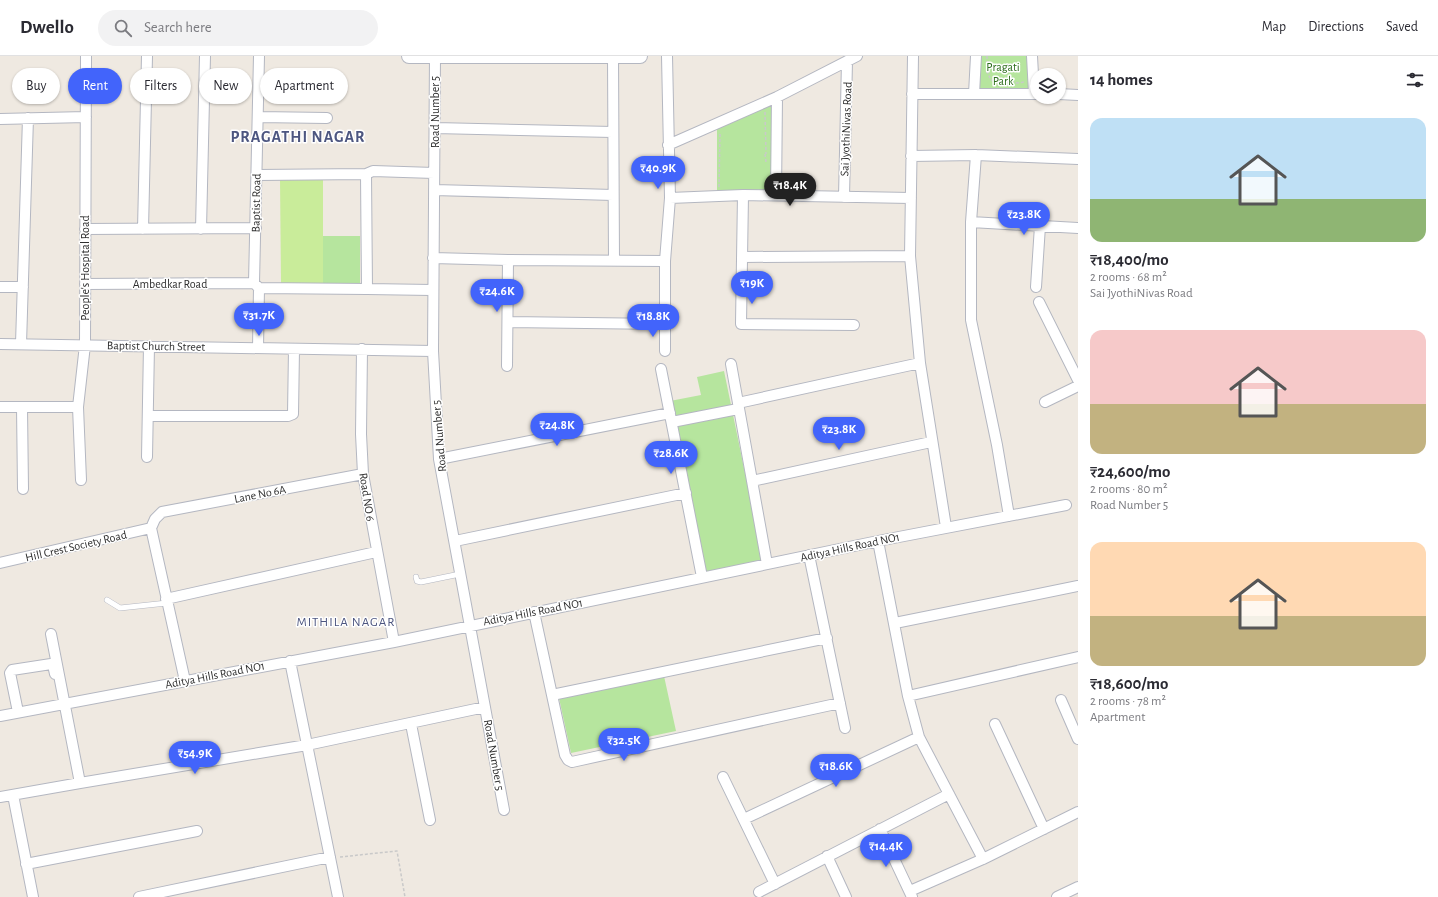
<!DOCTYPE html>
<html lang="en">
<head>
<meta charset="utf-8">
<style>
  :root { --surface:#fff; --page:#f2f2f3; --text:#2b2b33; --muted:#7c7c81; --line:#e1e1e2; --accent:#4264fb }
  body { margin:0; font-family:"Alegreya Sans",sans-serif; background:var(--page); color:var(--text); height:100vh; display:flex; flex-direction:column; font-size:15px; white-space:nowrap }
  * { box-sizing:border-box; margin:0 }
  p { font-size:13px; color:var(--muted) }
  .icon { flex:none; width:22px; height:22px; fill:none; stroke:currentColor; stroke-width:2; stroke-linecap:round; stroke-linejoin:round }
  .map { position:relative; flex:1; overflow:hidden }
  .details { display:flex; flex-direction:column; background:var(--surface); width:360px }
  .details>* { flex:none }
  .guide { position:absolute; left:12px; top:12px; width:380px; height:36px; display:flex; gap:8px }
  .buttons { position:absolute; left:1030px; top:12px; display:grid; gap:8px }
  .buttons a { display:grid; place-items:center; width:36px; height:36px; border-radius:50%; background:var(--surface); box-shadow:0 1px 3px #0004; font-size:20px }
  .price { position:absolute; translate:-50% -34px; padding:0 9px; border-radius:14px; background:var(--accent); color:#fff; font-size:13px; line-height:26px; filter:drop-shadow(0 1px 2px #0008) }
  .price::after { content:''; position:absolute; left:50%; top:24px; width:12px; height:9px; margin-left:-6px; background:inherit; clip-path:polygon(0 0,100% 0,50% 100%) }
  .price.current { background:#222; color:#fff }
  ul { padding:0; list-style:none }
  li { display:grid; align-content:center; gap:8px; height:212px; padding:0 12px }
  li span { display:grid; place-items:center; height:124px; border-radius:12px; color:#555 }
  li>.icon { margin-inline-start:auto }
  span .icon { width:72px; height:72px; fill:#fffc; stroke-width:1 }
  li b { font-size:17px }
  h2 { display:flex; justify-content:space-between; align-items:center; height:48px; padding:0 12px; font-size:17px }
  .pill { padding:0 14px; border-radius:18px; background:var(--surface); box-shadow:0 1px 3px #0004; font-size:14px; line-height:36px }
  .pill.current { background:var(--accent); color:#fff }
  header { display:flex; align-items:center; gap:24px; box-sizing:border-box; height:56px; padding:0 20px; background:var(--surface); border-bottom:1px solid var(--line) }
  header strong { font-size:19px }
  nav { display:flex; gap:22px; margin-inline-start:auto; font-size:14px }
  .search { width:280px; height:36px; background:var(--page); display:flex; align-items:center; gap:10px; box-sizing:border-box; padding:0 14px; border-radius:22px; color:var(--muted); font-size:15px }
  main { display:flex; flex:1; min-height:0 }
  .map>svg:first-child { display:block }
  .green { fill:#b6e59e }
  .pitch { fill:#c9ec9a }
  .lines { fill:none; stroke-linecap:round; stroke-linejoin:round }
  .lane-casing { stroke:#b4b7c1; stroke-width:6 }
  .street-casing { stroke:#b4b7c1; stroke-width:12 }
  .secondary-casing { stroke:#b4b7c1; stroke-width:16 }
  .path { stroke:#c9c9c9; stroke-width:1.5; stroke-dasharray:3 2; stroke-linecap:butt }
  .lane { stroke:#fff; stroke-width:5 }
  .street { stroke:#fff; stroke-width:10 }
  .secondary { stroke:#fff; stroke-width:14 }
  .labels { text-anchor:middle; stroke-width:3; stroke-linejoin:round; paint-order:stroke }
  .park-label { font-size:12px; fill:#2c6e1b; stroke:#fff }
  .street-label { font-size:12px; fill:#2e2e2e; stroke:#fff }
  .neighbourhood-label { font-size:13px; letter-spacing:1px; fill:#4d5680; stroke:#fff }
  .district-label { font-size:16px; font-weight:bold; letter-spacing:1px; fill:#4d5680; stroke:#fff }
</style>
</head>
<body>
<header>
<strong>Dwello</strong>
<div class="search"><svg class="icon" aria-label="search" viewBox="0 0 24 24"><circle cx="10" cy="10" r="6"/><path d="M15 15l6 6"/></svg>Search here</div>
<nav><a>Map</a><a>Directions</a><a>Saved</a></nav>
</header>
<main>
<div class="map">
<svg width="1078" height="841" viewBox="0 0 1078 841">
  <rect width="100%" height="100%" fill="#efe9e1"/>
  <path class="green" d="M978,0H1029L1031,35L978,34Z
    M771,46V134L717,135V73Z
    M323,180H360V228H323Z
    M724,315L763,504L704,516L670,345L701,339L697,321Z
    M664,620L676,675L571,697L559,642Z"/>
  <path class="pitch" d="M323,122V228L281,227L280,123Z"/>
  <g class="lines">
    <g class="lane-casing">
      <path id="lane" d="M416,521L417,525L421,526L460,518
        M107,544L120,552L167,547"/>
    </g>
    <g class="street-casing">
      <path id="street" d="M435,0L433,295L439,403L504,754
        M613,0L614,205
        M913,0L910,200L920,307L946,471
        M1032,0L1034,37
        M912,38H1037
        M974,38L976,0
        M1059,38L1078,39
        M258,61L327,62
        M0,63L86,61
        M435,72L613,76
        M668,89L777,41L857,0
        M976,99L971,166V264L997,389L1009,460
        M911,100L976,99L1078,103
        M257,119L366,118L373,115L434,117
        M434,134L613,139
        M743,139L741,268L854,269
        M776,139L777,41
        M844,141L847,5
        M670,142L743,139L911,142
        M971,166L1078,172
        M85,173L256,172
        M143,173L147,0
        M201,173L205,0
        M743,201L910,200
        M433,202L508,204L665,205
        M85,228L254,227
        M0,231H23
        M1036,231L1040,170
        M259,232L367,233L366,118
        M367,233L432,234
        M1039,246L1078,324
        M508,266L664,268
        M0,288L433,295
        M21,288L28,62
        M258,292L259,232L254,227L259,0
        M362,293L361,378L363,418L394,586
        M665,295V205L670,142L667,0
        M731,308L767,508
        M507,310L508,204
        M661,313L702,521
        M1045,346L1078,330
        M738,347L920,307
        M0,351H78
        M22,351L23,433
        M148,360H288L293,358L294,293
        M672,366L738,353
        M147,401L149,290
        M439,403L670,357
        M81,424L78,351L85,289L86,0
        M752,425L931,386
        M455,485L686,437
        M878,485L908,640L919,681L983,803
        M809,499L845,672
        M0,507L151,472
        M166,543L376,496
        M534,556L565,699L568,704L572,706L840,647
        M895,567L1078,530
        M290,605L338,841
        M185,625L151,472L155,463L162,456L363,418
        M552,639L827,582
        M908,640L1078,601
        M1061,644L1078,683
        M18,656L10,617L12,614L51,608L53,609L55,618
        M0,660L394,586L878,485L1066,449
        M411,668L430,764
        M995,668L1044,773
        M723,721L775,828
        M80,727L307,689L485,651
        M13,739L33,841
        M0,741L80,727L51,578
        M744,763L919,681
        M880,773L912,841
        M827,800L846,841
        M26,808L197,775
        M910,835L983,803L1078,756
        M759,836L949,738
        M139,841L330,801
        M1057,841L1078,831"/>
    </g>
    <g class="secondary-casing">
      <path id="secondary" d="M409,0H640"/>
    </g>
    <path class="path" d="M987,0V16L991,24L1019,27L1024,26
      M765,56L766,98
      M765,98L766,106
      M719,131L720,77
      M340,801L397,795L405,841"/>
    <use href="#lane" class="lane"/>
    <use href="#street" class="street"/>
    <use href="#secondary" class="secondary"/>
  </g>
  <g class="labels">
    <g class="park-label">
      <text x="1003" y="15">Pragati<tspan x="1003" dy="14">Park</tspan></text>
    </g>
    <g class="street-label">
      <text transform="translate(435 56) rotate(-90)" y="4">Road Number 5</text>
      <text transform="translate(846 73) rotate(-88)" y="4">Sai JyothiNivas Road</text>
      <text transform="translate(256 147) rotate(-89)" y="4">Baptist Road</text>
      <text transform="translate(85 212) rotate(-90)" y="4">People's Hospital Road</text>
      <text x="170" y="232">Ambedkar Road</text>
      <text transform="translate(156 290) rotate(1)" y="4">Baptist Church Street</text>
      <text transform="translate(439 380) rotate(-95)" y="4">Road Number 5</text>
      <text transform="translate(260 438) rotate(-11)" y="4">Lane No 6A</text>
      <text transform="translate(367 441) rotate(81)" y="4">Road NO 6</text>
      <text transform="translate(76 490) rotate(-13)" y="4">Hill Crest Society Road</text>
      <text transform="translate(850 491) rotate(-12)" y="4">Aditya Hills Road NO1</text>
      <text transform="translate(533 556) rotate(-11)" y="4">Aditya Hills Road NO1</text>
      <text transform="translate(215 619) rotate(-11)" y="4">Aditya Hills Road NO1</text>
      <text transform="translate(494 699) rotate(80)" y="4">Road Number 5</text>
    </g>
    <g class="neighbourhood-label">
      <text x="346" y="570">MITHILA NAGAR</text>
    </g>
    <g class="district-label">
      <text x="298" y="86">PRAGATHI NAGAR</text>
    </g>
  </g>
</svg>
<div class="buttons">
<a><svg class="icon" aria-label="layers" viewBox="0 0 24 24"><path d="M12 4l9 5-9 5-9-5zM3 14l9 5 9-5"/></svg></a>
</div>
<b class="price" style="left:658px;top:134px">₹40.9K</b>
<b class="price current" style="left:790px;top:151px">₹18.4K</b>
<b class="price" style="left:1024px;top:180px">₹23.8K</b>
<b class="price" style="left:752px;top:249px">₹19K</b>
<b class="price" style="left:497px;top:257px">₹24.6K</b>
<b class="price" style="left:259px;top:281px">₹31.7K</b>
<b class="price" style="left:653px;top:282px">₹18.8K</b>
<b class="price" style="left:557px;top:391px">₹24.8K</b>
<b class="price" style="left:839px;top:395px">₹23.8K</b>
<b class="price" style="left:671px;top:419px">₹28.6K</b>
<b class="price" style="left:624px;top:706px">₹32.5K</b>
<b class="price" style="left:195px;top:719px">₹54.9K</b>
<b class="price" style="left:836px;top:732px">₹18.6K</b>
<b class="price" style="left:886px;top:812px">₹14.4K</b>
<div class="guide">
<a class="pill">Buy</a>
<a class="pill current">Rent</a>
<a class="pill">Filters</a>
<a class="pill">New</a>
<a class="pill">Apartment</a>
</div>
</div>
<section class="details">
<h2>14 homes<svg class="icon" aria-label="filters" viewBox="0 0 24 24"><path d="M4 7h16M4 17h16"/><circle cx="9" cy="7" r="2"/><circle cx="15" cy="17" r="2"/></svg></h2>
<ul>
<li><span style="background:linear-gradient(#bfe0f5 65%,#8fb573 0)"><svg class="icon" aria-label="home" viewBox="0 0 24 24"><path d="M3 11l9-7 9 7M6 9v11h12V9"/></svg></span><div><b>₹18,400/mo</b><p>2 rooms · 68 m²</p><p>Sai JyothiNivas Road</p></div></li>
<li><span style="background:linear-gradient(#f6c9c9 60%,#c2b280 0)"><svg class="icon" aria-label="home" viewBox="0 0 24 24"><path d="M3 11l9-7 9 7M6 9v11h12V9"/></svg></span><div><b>₹24,600/mo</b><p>2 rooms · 80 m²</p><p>Road Number 5</p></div></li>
<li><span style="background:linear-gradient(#ffd9b3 60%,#c2b280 0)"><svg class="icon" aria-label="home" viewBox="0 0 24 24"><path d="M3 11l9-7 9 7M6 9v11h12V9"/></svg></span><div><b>₹18,600/mo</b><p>2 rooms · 78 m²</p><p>Apartment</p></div></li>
</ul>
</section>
</main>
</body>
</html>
